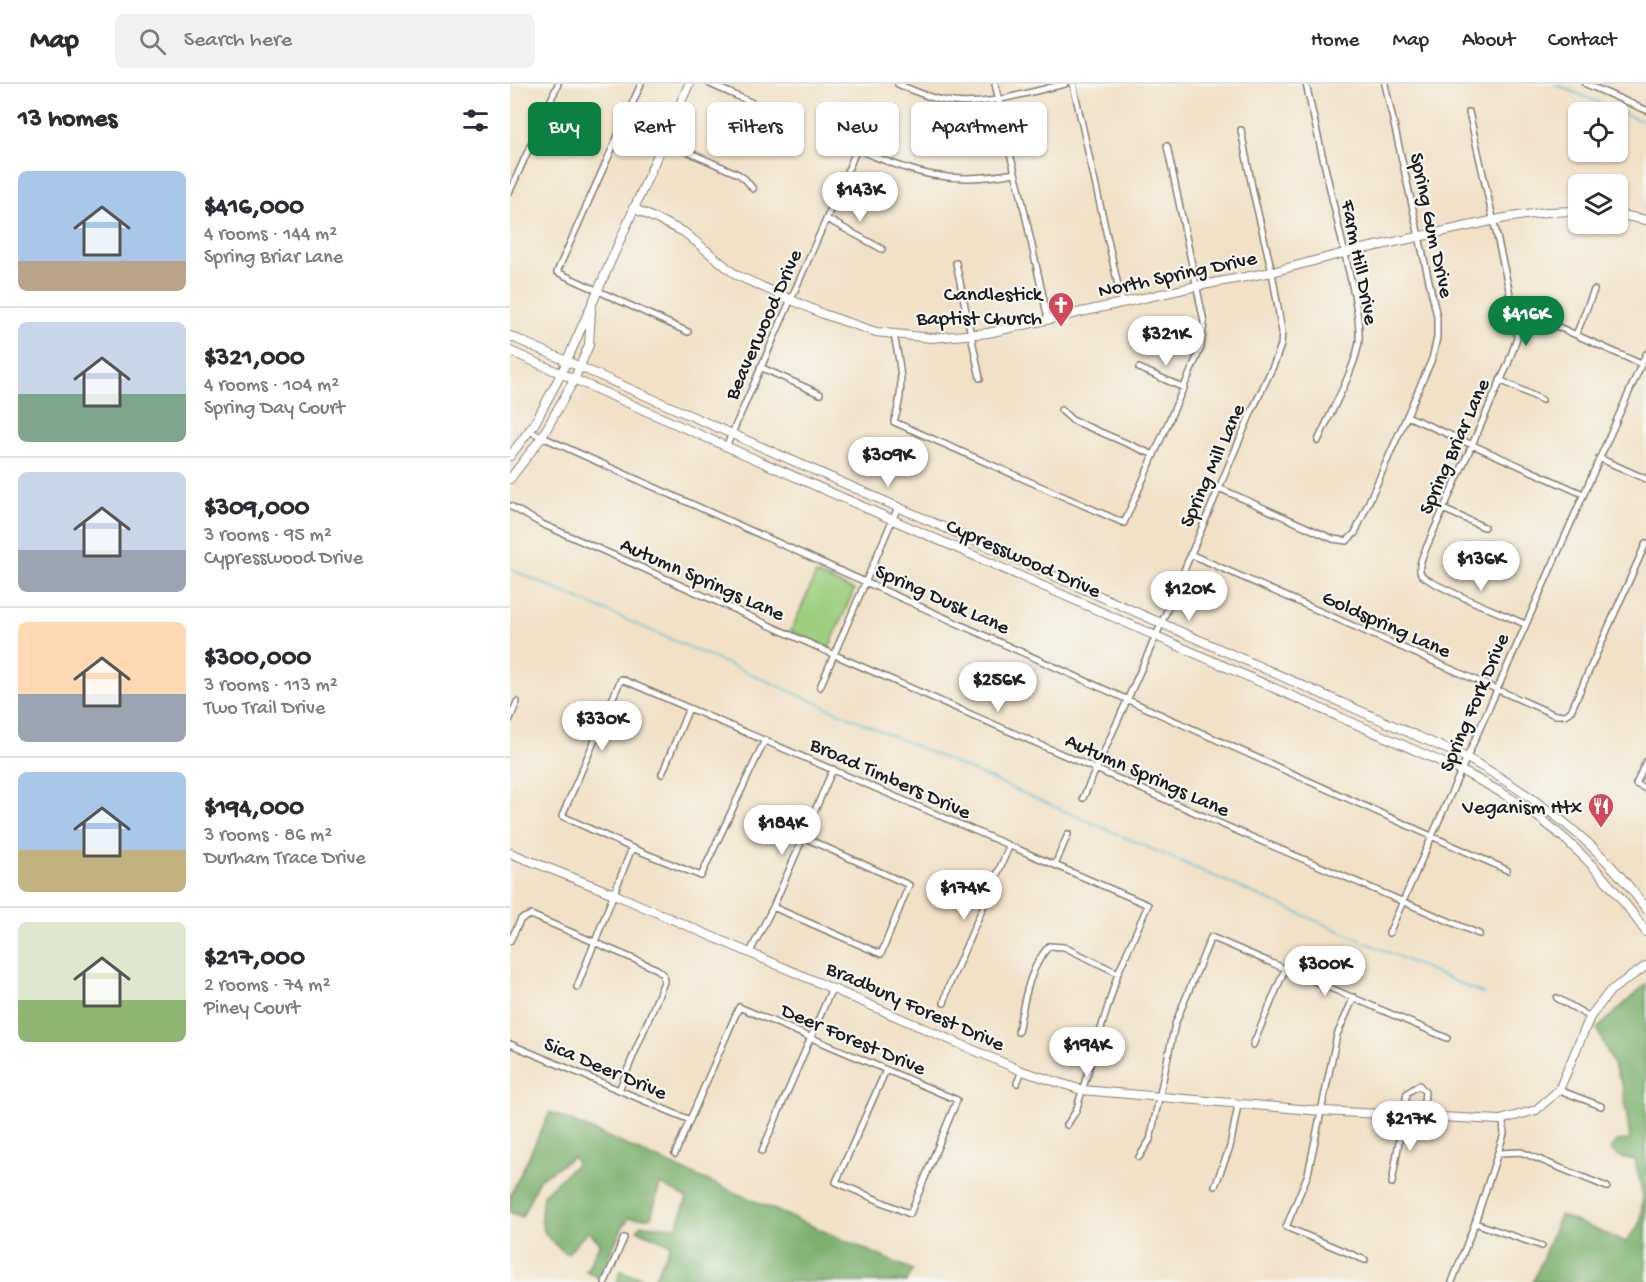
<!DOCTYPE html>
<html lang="en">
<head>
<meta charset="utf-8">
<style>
  :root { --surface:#fff; --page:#f2f2f3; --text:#2b2b33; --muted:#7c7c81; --line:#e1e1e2; --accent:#0b8043 }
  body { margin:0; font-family:"Gochi Hand",sans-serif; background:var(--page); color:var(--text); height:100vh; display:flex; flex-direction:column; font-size:22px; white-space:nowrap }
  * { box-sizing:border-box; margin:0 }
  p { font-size:20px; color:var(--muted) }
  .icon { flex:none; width:33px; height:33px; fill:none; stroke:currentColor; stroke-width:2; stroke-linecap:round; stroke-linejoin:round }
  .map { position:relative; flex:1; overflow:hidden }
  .details { display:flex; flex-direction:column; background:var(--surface); width:510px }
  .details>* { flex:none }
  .guide { position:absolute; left:18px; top:18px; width:570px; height:54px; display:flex; gap:12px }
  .buttons { position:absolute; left:1058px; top:18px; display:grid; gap:12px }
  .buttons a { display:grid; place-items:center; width:60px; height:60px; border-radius:9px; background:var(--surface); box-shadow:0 2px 4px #0004; font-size:30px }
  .price { position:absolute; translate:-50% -51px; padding:0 14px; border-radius:21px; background:#fff; color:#222; font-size:20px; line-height:39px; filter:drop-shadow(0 2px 3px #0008) }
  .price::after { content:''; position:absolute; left:50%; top:36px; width:18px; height:14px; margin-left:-9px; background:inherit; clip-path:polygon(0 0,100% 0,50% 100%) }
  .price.selected { background:var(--accent); color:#fff }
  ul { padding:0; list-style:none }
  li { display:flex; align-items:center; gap:18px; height:150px; padding:0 18px }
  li+li { border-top:2px solid var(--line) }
  li span { display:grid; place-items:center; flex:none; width:168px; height:120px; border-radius:9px; color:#555 }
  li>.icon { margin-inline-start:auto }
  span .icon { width:72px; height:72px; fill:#fffc; stroke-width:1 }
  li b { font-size:26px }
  h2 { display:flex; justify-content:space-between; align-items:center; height:72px; padding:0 18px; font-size:26px }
  .chip { padding:0 21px; border-radius:9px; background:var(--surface); box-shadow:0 2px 4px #0004; font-size:21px; line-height:54px }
  .chip.selected { background:var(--accent); color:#fff }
  header { display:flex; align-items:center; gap:36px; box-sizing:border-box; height:84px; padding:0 30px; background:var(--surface); border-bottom:2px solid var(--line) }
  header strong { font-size:28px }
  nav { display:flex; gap:33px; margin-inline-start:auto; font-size:21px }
  .search { width:420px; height:54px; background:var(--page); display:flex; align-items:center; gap:15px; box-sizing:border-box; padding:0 21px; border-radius:9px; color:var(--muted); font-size:22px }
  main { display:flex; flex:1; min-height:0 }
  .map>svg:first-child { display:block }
  .green { fill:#9cce7e; stroke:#5c754d; stroke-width:1.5 }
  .forest { fill:#7db16d; stroke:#4c6644; stroke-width:1.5 }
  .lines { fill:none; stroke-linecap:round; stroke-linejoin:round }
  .stream { stroke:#53bad1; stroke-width:1.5 }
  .street-casing { stroke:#867e71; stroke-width:8 }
  .secondary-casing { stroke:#867e71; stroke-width:10 }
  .street { stroke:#fff; stroke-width:5 }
  .secondary { stroke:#fff; stroke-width:8 }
  .labels { text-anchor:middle; stroke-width:4.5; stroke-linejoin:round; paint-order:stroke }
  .street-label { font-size:21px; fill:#1c1c1c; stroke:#f6f6f2 }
  .poi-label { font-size:21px; fill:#1c1c1c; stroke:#f6f6f2; text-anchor:end }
</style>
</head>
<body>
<header>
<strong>Map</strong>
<div class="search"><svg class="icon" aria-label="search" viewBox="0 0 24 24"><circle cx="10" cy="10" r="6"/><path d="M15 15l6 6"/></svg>Search here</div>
<nav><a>Home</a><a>Map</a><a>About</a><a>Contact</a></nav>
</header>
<main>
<section class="details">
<h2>13 homes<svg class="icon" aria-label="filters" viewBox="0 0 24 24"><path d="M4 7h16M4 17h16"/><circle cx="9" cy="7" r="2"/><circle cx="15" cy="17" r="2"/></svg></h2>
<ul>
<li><span style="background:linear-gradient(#a9c7e8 75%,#b9a48a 0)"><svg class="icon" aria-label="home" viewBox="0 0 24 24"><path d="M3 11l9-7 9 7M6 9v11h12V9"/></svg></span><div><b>$416,000</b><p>4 rooms · 144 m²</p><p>Spring Briar Lane</p></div></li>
<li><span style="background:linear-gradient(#c9d6e8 60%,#7fa58c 0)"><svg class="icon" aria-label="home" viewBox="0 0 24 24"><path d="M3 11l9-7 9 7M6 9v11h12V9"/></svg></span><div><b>$321,000</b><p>4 rooms · 104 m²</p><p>Spring Day Court</p></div></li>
<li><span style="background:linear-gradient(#c9d6e8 65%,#9aa5b1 0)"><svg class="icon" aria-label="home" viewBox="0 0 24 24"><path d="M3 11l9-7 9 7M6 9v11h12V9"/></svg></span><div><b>$309,000</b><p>3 rooms · 95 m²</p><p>Cypresswood Drive</p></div></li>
<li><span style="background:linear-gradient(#ffd9b3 60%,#9aa5b1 0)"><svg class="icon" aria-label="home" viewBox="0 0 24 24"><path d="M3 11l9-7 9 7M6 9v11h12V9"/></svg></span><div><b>$300,000</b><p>3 rooms · 113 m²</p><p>Two Trail Drive</p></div></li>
<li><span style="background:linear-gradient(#a9c7e8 65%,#c2b280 0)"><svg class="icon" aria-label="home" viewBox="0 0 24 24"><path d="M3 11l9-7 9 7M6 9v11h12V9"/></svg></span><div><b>$194,000</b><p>3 rooms · 86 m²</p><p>Durham Trace Drive</p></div></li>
<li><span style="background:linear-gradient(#dfe7d0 65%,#8fb573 0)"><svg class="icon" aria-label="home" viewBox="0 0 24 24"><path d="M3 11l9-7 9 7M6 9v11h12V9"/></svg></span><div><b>$217,000</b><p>2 rooms · 74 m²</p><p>Piney Court</p></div></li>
</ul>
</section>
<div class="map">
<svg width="1136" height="1198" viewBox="0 0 1136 1198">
  <rect width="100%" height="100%" fill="#f6f6f2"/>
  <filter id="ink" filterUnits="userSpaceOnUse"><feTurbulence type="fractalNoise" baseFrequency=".0167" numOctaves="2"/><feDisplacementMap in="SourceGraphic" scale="12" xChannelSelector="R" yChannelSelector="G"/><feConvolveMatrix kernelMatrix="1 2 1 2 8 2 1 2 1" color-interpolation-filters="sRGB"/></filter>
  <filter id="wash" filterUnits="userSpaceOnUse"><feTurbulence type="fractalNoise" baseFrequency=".008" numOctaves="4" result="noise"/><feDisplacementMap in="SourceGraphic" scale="24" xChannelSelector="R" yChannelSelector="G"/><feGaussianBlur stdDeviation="1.35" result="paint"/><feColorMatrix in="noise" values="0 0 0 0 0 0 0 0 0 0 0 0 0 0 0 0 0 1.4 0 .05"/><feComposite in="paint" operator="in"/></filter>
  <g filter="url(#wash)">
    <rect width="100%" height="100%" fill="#f1e1c6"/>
    <path class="green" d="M306,490L344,506L319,564L281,547Z"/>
    <path class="forest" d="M1136,900V1198H1023L1050,1131L1116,1158L1130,1140L1133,1112L1125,1076L1110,1073L1100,1065L1106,1057L1120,1056L1113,1002L1087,945Z
      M40,1028L403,1186L396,1198H107L110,1187L143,1197L161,1160L127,1146L131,1141L167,1143L177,1114L150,1100L141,1134H119L112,1144L89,1194L76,1187L90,1159L78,1147L57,1170C29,1149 29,1144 33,1111L67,1079L63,1073L29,1095L12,1133L0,1128V1112Z"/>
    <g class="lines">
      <path class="stream" d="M1045,0L1136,39
        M0,485L974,910"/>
    </g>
  </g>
  <g filter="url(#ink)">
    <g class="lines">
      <g class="street-casing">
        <path id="street" d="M131,0L47,188L178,248
          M200,0L276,34
          M388,0C404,7 419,14 436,17C472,24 519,8 555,0
          M485,0L492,29L494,48L510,107L538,235
          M563,0L612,219
          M796,0L844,210C847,226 850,241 849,257C846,284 819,331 808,357
          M1076,0L1136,26
          M959,28L1006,237L1007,254L998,280L920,455C917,464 906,481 911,490C915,499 1000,533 1015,540
          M153,57L228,90L235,95L243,105
          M0,107L48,0
          M317,135L372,165
          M446,179L470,294
          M1005,231L1026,233L1131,280
          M384,251C391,284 395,305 384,338L614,439L687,273L691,263L694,238L657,62
          M1066,251L1084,206
          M250,283L310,310
          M629,284L674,304
          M990,296L1032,316
          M551,326L562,336L644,371
          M897,332L1073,410
          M19,347L997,786
          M216,363L347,65C406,91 441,101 505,89
          M1089,374L1136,395
          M709,404L823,455L837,457L845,449L922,275L927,254V233L875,0
          M0,422L32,440L119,478L325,571L732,749L969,850
          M933,425L974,443
          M680,470L1045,631H1055L1061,627L1136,459
          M310,603L388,423
          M0,635L7,618
          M255,656L191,792L122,764L52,732L111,595L638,821L608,889L566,1027L557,1041
          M1136,677L1126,700L1136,705
          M152,690L179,624
          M573,714L646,552L741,329L764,280L771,261L772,248L762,188L743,108L731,46
          M545,781L558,750
          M263,823L371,870L399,801L293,753
          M879,849L1136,270
          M0,857L11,835L21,831L147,885L153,890L154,898L109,1006
          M240,868L263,823L323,685
          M67,903L122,764
          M844,913L827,951L798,1090L776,1143L855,1176
          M1047,914L1080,933
          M434,919L438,904L499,763
          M508,948C514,918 518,886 539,862L554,863L608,889
          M0,960L180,1036
          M743,961L775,885L778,884
          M507,999L512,987
          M1049,1006L1091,1022
          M252,1067L322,904
          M989,1069L1011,1068L1097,1103
          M165,1070L229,923C301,954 374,985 447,1016L400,1130L326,1098L376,986
          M629,1073L640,1056L665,940L701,853L937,954
          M882,1099L897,1009L909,1001L915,1008L913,1029L910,1033
          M705,1102L720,1063L728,1021L726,1019
          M965,1139L1032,1162
          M95,1198L114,1154
          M942,1198L965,1139L994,1050L993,1038L990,1036"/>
      </g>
      <g class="secondary-casing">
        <path id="secondary" d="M123,124L174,148L226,191L313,230L366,248L421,254L478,249L687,202L762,188L834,169L995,134L1036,128L1068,127
          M1107,130L1136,136
          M0,252L957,674C1026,713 1090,759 1136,825
          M0,267L952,687C967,695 982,703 997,712C1052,745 1099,795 1136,848
          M0,372L25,339L51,290L179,0
          M0,395L32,353L64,296L79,261L81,227
          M0,769L104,810L512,987L572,1006L812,1027L990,1036L1026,1026L1049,1006L1080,933L1100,907L1136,882"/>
      </g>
      <use href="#street" class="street"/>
      <use href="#secondary" class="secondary"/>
    </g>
  </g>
  <defs>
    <g id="church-pin" transform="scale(1.35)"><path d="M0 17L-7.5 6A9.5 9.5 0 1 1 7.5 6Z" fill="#d1495b" stroke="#f6f6f2"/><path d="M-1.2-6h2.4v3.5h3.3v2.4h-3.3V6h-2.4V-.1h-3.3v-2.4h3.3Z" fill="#fff"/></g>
    <g id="restaurant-pin" transform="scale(1.35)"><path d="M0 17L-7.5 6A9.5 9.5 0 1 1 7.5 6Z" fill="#d1495b" stroke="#f6f6f2"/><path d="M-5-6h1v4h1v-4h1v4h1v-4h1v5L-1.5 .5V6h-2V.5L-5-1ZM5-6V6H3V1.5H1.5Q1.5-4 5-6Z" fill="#fff"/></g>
  </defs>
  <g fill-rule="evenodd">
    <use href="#church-pin" x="551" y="221"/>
    <use href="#restaurant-pin" x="1091" y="722"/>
  </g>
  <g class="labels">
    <g class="street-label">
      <text transform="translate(923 141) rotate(78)" y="7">Spring Gum Drive</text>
      <text transform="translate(851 178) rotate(79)" y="7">Farm Hill Drive</text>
      <text transform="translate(667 189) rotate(-12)" y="7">North Spring Drive</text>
      <text transform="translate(252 240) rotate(-66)" y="7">Beaverwood Drive</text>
      <text transform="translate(943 362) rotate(-66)" y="7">Spring Briar Lane</text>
      <text transform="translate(701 381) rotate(-66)" y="7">Spring Mill Lane</text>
      <text transform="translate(514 473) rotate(24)" y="7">Cypresswood Drive</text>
      <text transform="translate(193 494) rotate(24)" y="7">Autumn Springs Lane</text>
      <text transform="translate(433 514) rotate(24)" y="7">Spring Dusk Lane</text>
      <text transform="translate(877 539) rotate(24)" y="7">Goldspring Lane</text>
      <text transform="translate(963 618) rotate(-67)" y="7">Spring Fork Drive</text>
      <text transform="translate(638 690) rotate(24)" y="7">Autumn Springs Lane</text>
      <text transform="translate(381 693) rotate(24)" y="7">Broad Timbers Drive</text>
      <text transform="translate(406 921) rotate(24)" y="7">Bradbury Forest Drive</text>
      <text transform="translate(344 954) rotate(23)" y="7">Deer Forest Drive</text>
      <text transform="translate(96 983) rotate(23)" y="7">Sica Deer Drive</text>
    </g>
    <g class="poi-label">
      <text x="532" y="216">Candlestick<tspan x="532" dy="24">Baptist Church</tspan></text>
      <text x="1072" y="729">Veganism Htx</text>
    </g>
  </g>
</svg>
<div class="buttons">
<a><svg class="icon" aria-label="locate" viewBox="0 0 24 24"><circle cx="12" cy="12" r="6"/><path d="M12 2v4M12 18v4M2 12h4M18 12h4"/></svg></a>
<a><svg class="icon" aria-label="layers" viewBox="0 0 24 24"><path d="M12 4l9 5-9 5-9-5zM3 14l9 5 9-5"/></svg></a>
</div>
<b class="price" style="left:350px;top:139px">$143K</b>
<b class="price selected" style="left:1016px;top:263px">$416K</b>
<b class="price" style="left:656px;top:283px">$321K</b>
<b class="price" style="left:378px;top:404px">$309K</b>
<b class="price" style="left:971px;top:508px">$136K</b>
<b class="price" style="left:679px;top:538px">$120K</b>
<b class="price" style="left:488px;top:629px">$256K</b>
<b class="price" style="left:92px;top:668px">$330K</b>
<b class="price" style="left:272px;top:772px">$184K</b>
<b class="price" style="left:454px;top:837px">$174K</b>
<b class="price" style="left:815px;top:913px">$300K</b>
<b class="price" style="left:577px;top:994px">$194K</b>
<b class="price" style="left:900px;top:1068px">$217K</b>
<div class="guide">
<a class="chip selected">Buy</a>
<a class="chip">Rent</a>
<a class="chip">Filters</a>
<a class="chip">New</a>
<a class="chip">Apartment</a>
</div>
</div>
</main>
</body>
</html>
